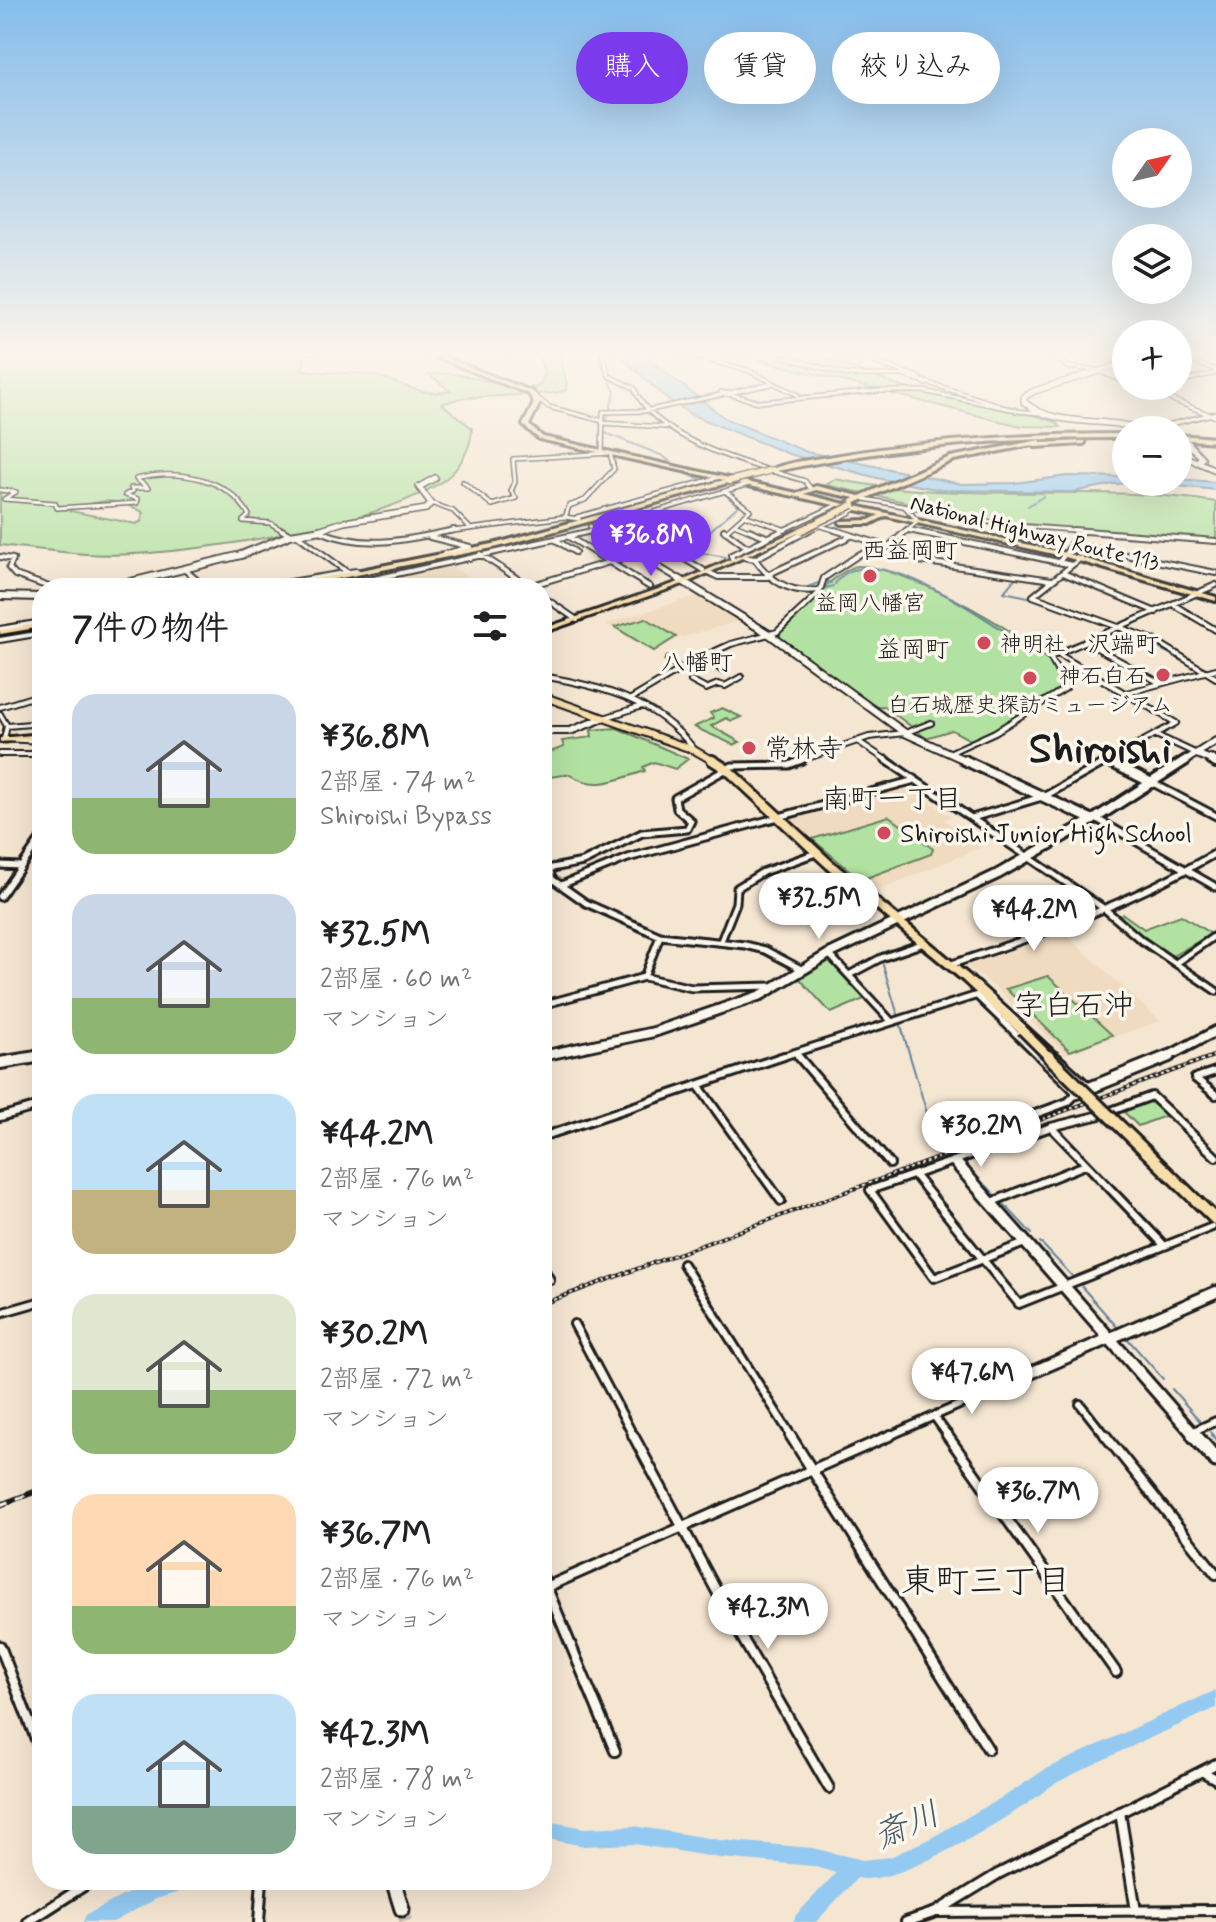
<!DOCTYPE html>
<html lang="ja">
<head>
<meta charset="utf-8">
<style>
  :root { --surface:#fff; --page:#f6f6f6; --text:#202124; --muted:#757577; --accent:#7c3aed }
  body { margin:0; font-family:Mynerve,"Klee One",sans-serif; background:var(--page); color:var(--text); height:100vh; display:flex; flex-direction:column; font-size:30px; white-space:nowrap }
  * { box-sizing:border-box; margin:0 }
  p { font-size:26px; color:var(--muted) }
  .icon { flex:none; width:44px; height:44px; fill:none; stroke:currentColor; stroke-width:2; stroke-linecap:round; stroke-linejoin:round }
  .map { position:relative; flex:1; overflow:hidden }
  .side { position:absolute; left:32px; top:578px; width:520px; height:1312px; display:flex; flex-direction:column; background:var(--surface); border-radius:32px; box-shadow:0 8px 32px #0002 }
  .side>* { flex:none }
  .top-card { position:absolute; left:576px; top:32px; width:520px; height:72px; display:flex; gap:16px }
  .needle { width:52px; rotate:56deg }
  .tools { position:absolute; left:1112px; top:128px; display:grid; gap:16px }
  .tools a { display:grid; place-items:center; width:80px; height:80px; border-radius:50%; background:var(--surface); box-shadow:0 8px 32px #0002; font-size:40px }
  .price { position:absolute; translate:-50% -68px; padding:0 18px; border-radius:28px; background:#fff; color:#222; font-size:26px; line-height:52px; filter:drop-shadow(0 2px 4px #0008) }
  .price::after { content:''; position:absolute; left:50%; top:48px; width:24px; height:18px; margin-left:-12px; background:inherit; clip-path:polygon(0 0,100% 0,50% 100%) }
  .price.current { background:var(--accent); color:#fff }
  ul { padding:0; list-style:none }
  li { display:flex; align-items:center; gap:24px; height:200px; padding:0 40px }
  li span { display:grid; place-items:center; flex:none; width:224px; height:160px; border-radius:24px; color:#555 }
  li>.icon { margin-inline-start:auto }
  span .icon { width:96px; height:96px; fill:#fffc; stroke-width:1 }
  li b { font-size:34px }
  h2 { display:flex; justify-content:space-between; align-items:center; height:96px; padding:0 40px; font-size:34px }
  .tag { padding:0 28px; border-radius:36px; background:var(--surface); box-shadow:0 8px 32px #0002; font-size:28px; line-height:72px }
  .tag.current { background:var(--accent); color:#fff }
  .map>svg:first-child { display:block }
  .built { fill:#f0dbc0 }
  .green { fill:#b2e2a1; stroke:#677f5e; stroke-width:2; fill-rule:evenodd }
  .water { fill:#94caf2; stroke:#64849c; stroke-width:2 }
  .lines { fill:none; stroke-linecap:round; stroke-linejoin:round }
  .stream-far1 { stroke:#64849c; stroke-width:2 }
  .stream { stroke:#64849c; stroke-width:3 }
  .river { fill:#94caf2; fill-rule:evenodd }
  .secondary-tunnel { stroke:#cabeae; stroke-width:13; stroke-dasharray:13 6; stroke-linecap:butt }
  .street-far4-casing { stroke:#1c1c1c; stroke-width:6 }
  .street-far3-casing { stroke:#1c1c1c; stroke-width:8 }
  .street-far2-casing { stroke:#1c1c1c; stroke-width:11 }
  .street-far1-casing { stroke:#1c1c1c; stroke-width:12 }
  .street-casing { stroke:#1c1c1c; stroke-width:14 }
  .secondary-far4-casing { stroke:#1c1c1c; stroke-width:8 }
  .secondary-far3-casing { stroke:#1c1c1c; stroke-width:10 }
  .secondary-far2-casing { stroke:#1c1c1c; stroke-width:14 }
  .secondary-far1-casing { stroke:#1c1c1c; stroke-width:16 }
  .secondary-casing { stroke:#1c1c1c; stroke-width:19 }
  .primary-far2-casing { stroke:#1c1c1c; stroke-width:10 }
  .primary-far1-casing { stroke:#1c1c1c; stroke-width:14 }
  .primary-casing { stroke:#1c1c1c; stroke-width:16 }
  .highway-casing { stroke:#1c1c1c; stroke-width:6 }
  .street-far4 { stroke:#fbf7ec; stroke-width:3 }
  .street-far3 { stroke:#fbf7ec; stroke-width:4 }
  .street-far2 { stroke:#fbf7ec; stroke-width:5 }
  .street-far1 { stroke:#fbf7ec; stroke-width:6 }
  .street { stroke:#fbf7ec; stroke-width:8 }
  .secondary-far4 { stroke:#fbf7ec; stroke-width:5 }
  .secondary-far3 { stroke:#fbf7ec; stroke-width:6 }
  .secondary-far2 { stroke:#fbf7ec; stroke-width:8 }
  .secondary-far1 { stroke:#fbf7ec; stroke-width:10 }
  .secondary { stroke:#fbf7ec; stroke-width:13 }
  .primary-far2 { stroke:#f8deab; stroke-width:6 }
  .primary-far1 { stroke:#f8deab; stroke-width:8 }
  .primary { stroke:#f8deab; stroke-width:10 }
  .highway { fill:#f8deab; fill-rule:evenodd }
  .rail-far1-casing { stroke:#1c1c1c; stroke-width:4 }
  .rail-casing { stroke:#1c1c1c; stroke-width:6 }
  .rail-far1 { stroke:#fbf7ec; stroke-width:2; stroke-dasharray:3; stroke-linecap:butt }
  .rail { stroke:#fbf7ec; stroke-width:3; stroke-dasharray:9; stroke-linecap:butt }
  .primary-bridge-far1-casing { stroke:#1c1c1c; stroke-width:14; stroke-linecap:butt }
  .primary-bridge-casing { stroke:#1c1c1c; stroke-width:16; stroke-linecap:butt }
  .highway-bridge-casing { stroke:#1c1c1c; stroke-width:9; stroke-linecap:butt }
  .primary-bridge-far1 { stroke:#f8deab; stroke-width:8 }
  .primary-bridge { stroke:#f8deab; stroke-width:10 }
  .highway-bridge { stroke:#f8deab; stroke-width:6 }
  .poi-dot { fill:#d1495b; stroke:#fbf7ec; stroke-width:3 }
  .labels { text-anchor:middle; stroke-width:7; stroke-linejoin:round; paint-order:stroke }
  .far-street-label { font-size:22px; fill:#1c1c1c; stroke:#fbf7ec }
  .far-poi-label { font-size:22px; fill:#1c1c1c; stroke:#fbf7ec }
  .far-neighbourhood-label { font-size:24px; fill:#1c1c1c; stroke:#fbf7ec }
  .poi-label { font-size:26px; fill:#1c1c1c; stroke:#fbf7ec; text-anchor:start }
  .neighbourhood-label { font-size:28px; fill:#1c1c1c; stroke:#fbf7ec }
  .quarter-label { font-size:30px; fill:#1c1c1c; stroke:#fbf7ec }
  .near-neighbourhood-label { font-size:34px; fill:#1c1c1c; stroke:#fbf7ec }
  .near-water-label { font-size:34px; font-style:italic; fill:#465967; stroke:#fbf7ec }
  .town-label { font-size:42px; font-weight:bold; fill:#1c1c1c; stroke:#fbf7ec }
</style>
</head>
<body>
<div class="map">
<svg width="1216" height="1922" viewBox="0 0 1216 1922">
  <rect width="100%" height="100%" fill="#f5e6d2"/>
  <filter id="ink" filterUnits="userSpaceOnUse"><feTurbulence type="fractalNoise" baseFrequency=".0125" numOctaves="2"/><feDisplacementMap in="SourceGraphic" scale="16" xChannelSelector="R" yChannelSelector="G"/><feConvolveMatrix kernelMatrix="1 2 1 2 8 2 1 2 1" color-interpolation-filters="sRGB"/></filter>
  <g filter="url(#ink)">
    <path class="built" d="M452,566L483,588H375L369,583Z
      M699,595L740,621L675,639L652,653L606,624Z
      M904,784L951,816L944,820L982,847L881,889L867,879L859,882L789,819Z
      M1064,933L1160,1021L1065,1054L996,988L966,966Z"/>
    <path class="green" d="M0,352H262L305,357L302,369C324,375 343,371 365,374C395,377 418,399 450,391L430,375C467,367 501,394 537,387C550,377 542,363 535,352H559L567,384L566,390L556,393L461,398L442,404L472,428C472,446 460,469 444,480C382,524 211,550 133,554C88,557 45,550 0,545ZM105,501L124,503L143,512L142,521L136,524L70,511V507Z
      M729,352H809L902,387L1037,416L1056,422L1060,427L1022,426L995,420Z
      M835,479C960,505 1090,482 1216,502V539L999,522L826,485Z
      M857,566C903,564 1053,644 1067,686C1041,704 1003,736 972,741L952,730L926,738L884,706L874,707L780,637V631C798,614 836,570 857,566Z
      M646,618L676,637L654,651L615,627Z
      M722,708L741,717L732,721L726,718L711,726L740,742L734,745L694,727L714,718L710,713Z
      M617,728L688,759L675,769L654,762L643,767L645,771C618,779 595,792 570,774L542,778V755L564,747L562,741L592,737L591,730Z
      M889,816L933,849L931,854L861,880L812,839Z
      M1123,914L1144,929L1181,915L1211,934L1169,958L1112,919Z
      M829,954L869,997L831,1013L797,976Z
      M1048,976L1112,1035L1070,1051L1006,989Z
      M1149,1101L1168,1115L1138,1126L1123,1111Z"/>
    <path class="water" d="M616,352H639L726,419L807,452L961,484L1014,483L1068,476L1126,477V482H1178V479L1216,482V490L1147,483L1114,484L1073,492L942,490L881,479L789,454L692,415L666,398Z"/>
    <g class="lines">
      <path class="stream-far1" d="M608,352L599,358L615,392L603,432L663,456L676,466
        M674,469L704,481
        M725,494L738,506L693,546L698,552L725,557
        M1028,506L1044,496
        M744,560L753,562L777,584
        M1017,576L1004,592L1033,598
        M831,583L825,581L841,568
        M835,584C870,530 999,629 1037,653
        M805,588L821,582
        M790,590L805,594L833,586
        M1129,633L1188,663
        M1051,695L1064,684
        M1003,724L1012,719
        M883,965L931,1127L948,1150
        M987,1186L995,1195
        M1004,1204L1032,1234
        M1040,1242L1073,1277
        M1082,1287L1117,1327
        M1126,1337L1163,1379
        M1172,1389L1199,1420
        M1210,1432L1214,1437"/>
      <path class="stream" d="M1212,1435L1216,1439"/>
      <path class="river" d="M1216,1690V1708C1164,1732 1111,1755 1060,1781C1047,1787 1037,1798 1024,1806C990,1827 896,1887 857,1878L816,1922H793L796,1915L836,1873L812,1866L720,1858L634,1844L584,1846L542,1838V1820L584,1828L634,1826L720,1840L812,1848L863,1860L890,1857L931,1838L1013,1791L1044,1770Z
        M153,1880H199L196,1887L156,1899L113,1922H83L86,1915Z"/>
      <path class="secondary-tunnel" d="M402,1909L406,1922"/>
      <g class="street-far4-casing">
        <path id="street-far4" d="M299,352H312
          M602,352L609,376L634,388C656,442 753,465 805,481L811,489
          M676,352L747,370L798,395
          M767,352L848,375H903L999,405
          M843,352L916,376L926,384
          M1046,352L1068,367L1096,370L1126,382
          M1189,360L1216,370
          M1178,382L1216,373
          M1136,386L1216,417
          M1146,389L1161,386
          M721,392L759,402L878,391H923L1016,410
          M531,393L549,407L603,421
          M1016,411L1039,413
          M602,423L665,427
          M1155,428L1216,413
          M602,452L603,412L645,411L771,384
          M463,482L492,505L516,498L511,491L515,482L513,459L610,453L614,469L585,500L569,506L566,515
          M0,490L16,492L4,499L55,503L57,508L137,503L138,499L125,495L133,491L131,488H148L136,479C176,469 227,476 249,515L243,521L270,523L285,532
          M865,499L1005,525L1100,532
          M431,503L453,511L469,527
          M905,507L918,521L905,532
          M744,515L786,530
          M650,516L679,532
          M577,517L720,477
          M625,523L640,532
          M734,524L754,532
          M590,526L600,532
          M821,526L841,532
          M908,530L918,532
          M320,531L323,532
          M445,532L564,517L579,519
          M587,532L749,484
          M725,532L750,510L726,492
          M779,532L839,504
          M806,532C824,523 840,520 857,508"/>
      </g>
      <g class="street-far3-casing">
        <path id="street-far3" d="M282,530L290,535
          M597,530L679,579
          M637,530L703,570
          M724,530L747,547
          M749,530L769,538
          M835,530L889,547
          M909,530L1072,565
          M1073,530L1216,541
          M320,531C365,550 408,540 454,530
          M296,534L347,572
          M430,537L470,547
          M569,537L650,587
          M556,540L575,552
          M1071,544L1216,573
          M887,548L907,530
          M444,554L470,547
          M480,554L530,587
          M0,557L13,559L9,568L15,575L52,588
          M744,557L755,559L809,530
          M732,558L731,555L784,530
          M1081,558L1033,596L1154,640L1216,678
          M755,559C770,581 791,594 818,590
          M1059,562L1081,533
          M184,569L206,588
          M708,572L718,577H769
          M1063,573L1156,612
          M767,575L851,536
          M255,588L356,571
          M333,588L596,530
          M523,588L689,538L675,530
          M542,596L577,620
          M1174,605L1216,630
          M0,629L42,622
          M0,640L42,633
          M1086,642L1160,683
          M1058,654L1176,723L1105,762
          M705,656L721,670
          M668,660L681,669
          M542,676C601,686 656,700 694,749
          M691,681L706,689L718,684L725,686L741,677
          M1126,693L1216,669
          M631,699L698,659L731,644L777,632L819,593L824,578L860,554L883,552L919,561L1052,580
          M0,707L42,694
          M0,714L7,726L4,739L42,741
          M604,718L642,706
          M7,726L42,723
          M1156,735L1197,754
          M859,742L889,762
          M949,753L995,732L1066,688L1050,657L1216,585
          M0,754H42
          M796,762L869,737L905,733L931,723"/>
      </g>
      <g class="street-far2-casing">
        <path id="street-far2" d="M886,760L1106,910L1141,940L1216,991
          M1153,783L1216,816
          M972,818L1045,796L1109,760
          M1097,819L1216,887
          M0,865L20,866
          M542,870L583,862L642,833L687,829L691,821L677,809L675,798L732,766L789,765L802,760
          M550,871L552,879L586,903L660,936L745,945L765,950L801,969
          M561,885L628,858L915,780
          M0,897L42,837
          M721,941L736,903L737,888L763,872L816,853
          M829,954L890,1020
          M1177,962L1216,935
          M949,965C1044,934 1129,904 1216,853
          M849,975L881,958L924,943
          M644,977L660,936
          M977,985L1057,1058
          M977,996L1041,1058
          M542,1005L644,977L692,988L775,986
          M796,1053L800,1058
          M778,1058L981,994"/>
      </g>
      <g class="street-far1-casing">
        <path id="street-far1" d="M798,1056L890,1164
          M1055,1056L1090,1088
          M1216,1071L1195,1078L1216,1095
          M698,1085L781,1201
          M0,1117L42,1105
          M1051,1127L1100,1115L1152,1096L1216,1157
          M542,1137L784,1056
          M954,1144L1068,1102L1077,1093L1039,1056
          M916,1177L1019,1304L1212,1227
          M992,1202L1085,1165
          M1025,1243L934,1278L870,1190L1051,1127L1162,1243
          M683,1264L792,1437
          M542,1265L550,1280
          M0,1313L42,1301
          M574,1324L634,1437
          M1080,1404L1106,1437
          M934,1416L949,1437
          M1194,1431L1216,1421
          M887,1437L995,1389"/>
      </g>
      <g class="street-casing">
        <path id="street" d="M633,1435L737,1629L829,1788
          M790,1435L988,1749
          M947,1435L1116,1672
          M1105,1435L1216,1574
          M542,1576L615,1751
          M542,1589L891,1435
          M0,1646L42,1755
          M1203,1772L1216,1779
          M1120,1812L1136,1911
          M936,1912L998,1874L1216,1764
          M28,1922L93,1880
          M259,1922L262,1880
          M906,1922L936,1912L1216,1910"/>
      </g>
      <g class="secondary-far4-casing">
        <path id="secondary-far4" d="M1116,352L1121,359L1116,366L1034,391L1024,397V402C1058,430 1103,415 1142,430
          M1178,361L1203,356L1206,352
          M1108,374L1126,371
          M1188,443L1202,458L1196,462
          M1178,454L1216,470
          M311,532L344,522L426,509L431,503L419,487L435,478"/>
      </g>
      <g class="secondary-far3-casing">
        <path id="secondary-far3" d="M679,579L769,634L905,733L969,762
          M106,588L241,555L290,535L322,530
          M0,596L42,597
          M542,731H570L604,718
          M1197,754L1215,762
          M1108,761L1111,762
          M1183,762L1216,741"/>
      </g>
      <g class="secondary-far2-casing">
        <path id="secondary-far2" d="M964,760L1093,820
          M1211,760L1216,763
          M1108,761L1152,783
          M542,1056L654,1032L761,995L829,954L998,874L1096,818L1186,760
          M31,1058L42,1056
          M1165,1058L1216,1031"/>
      </g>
      <g class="secondary-far1-casing">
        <path id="secondary-far1" d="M0,1063L42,1056
          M1077,1093L1169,1056
          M956,1163L1196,1437
          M996,1388L1216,1292"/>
      </g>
      <g class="secondary-casing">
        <path id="secondary" d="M1194,1435L1216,1460
          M393,1880L402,1909"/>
      </g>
      <g class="primary-far2-casing">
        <path id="primary-far2" d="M542,696L694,750L715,762"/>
      </g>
      <g class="primary-far1-casing">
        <path id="primary-far1" d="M712,760L728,770L830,865L966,978L1022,1030"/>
      </g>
      <g class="primary-casing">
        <path id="primary" d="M1172,1177L1216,1220"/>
      </g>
      <g class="highway-casing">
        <path id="highway" d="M425,352H431L533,392L540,403L529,425L543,437L797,493L816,486L860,496L950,457L1040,440L1042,443L1085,441V443L1083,444L1035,447L1032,445L954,460L851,505L1066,553L1216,597V601L1062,556L886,516L870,524H842L840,523V521L869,520L879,515L731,482L498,547L291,588H276L280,586L497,543L724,480L539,439L523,425L534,403L529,394ZM816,490L855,498L845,504L804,494Z
          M1126,434V438C1005,437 890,447 772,472L769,470C790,461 817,459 840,455C935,439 1030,434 1126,434Z
          M1178,435L1216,438V442L1178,439Z
          M798,530L803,531L686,583L542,633V629L682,581Z
          M42,623V627L0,634V630Z
          M42,734V738L0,742V738Z"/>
      </g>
      <use href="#street-far4" class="street-far4"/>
      <use href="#street-far3" class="street-far3"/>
      <use href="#street-far2" class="street-far2"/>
      <use href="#street-far1" class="street-far1"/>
      <use href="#street" class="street"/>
      <use href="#secondary-far4" class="secondary-far4"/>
      <use href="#secondary-far3" class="secondary-far3"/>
      <use href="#secondary-far2" class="secondary-far2"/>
      <use href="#secondary-far1" class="secondary-far1"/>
      <use href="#secondary" class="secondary"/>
      <use href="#primary-far2" class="primary-far2"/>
      <use href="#primary-far1" class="primary-far1"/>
      <use href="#primary" class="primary"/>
      <use href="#highway" class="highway"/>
      <g class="rail-far1-casing">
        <path id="rail-far1" d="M542,1304L1216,1055"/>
      </g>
      <g class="rail-casing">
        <path id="rail" d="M0,1505L42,1489"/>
      </g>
      <use href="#rail-far1" class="rail-far1"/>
      <use href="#rail" class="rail"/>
      <g class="primary-bridge-far1-casing">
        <path id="primary-bridge-far1" d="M1022,1030L1050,1058"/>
      </g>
      <g class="primary-bridge-casing">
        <path id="primary-bridge" d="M1048,1056L1172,1177"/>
      </g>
      <g class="highway-bridge-casing">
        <path id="highway-bridge" d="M729,481L772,470
          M800,531L853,505"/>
      </g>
      <use href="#primary-bridge-far1" class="primary-bridge-far1"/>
      <use href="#primary-bridge" class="primary-bridge"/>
      <use href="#highway-bridge" class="highway-bridge"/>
    </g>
  </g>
  <linearGradient id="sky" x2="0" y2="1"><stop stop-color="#86bdec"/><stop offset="0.57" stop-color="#faf4eb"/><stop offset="1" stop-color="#faf4eb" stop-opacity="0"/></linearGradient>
  <rect width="1216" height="621" fill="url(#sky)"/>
  <g class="poi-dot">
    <circle cx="870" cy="576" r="8"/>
    <circle cx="984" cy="643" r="8"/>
    <circle cx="1163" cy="675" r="8"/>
    <circle cx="1030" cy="678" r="8"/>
    <circle cx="749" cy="748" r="8"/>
    <circle cx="884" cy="833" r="8"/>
  </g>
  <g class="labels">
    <g class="far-street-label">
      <text transform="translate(1035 532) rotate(14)" y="8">National Highway Route 113</text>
    </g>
    <g class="far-poi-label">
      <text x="870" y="610">益岡八幡宮</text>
      <text x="1000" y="651" text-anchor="start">神明社</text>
      <text x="1147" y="683" text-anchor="end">神石白石</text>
      <text x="1030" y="712">白石城歴史探訪ミュージアム</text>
    </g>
    <g class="far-neighbourhood-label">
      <text x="910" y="558">西益岡町</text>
      <text x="1123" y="652">沢端町</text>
      <text x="913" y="657">益岡町</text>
      <text x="697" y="670">八幡町</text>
    </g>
    <g class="poi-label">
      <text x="765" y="757">常林寺</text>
      <text x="900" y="842">Shiroishi Junior High School</text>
    </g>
    <g class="neighbourhood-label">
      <text x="892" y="808">南町一丁目</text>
    </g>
    <g class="quarter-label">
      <text x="1074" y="1015">字白石沖</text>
    </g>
    <g class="near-neighbourhood-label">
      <text x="986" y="1592">東町三丁目</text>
    </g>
    <g class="near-water-label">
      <text transform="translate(906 1824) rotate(-23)" y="12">斎川</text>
    </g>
    <g class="town-label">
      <text x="1100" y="762">Shiroishi</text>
    </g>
  </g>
</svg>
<div class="tools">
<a><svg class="needle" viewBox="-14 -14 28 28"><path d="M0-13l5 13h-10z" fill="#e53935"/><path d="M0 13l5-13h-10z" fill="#757577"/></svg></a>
<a><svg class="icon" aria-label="layers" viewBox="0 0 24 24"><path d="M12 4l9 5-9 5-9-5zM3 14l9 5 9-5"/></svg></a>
<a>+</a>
<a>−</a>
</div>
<b class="price current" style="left:651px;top:578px">¥36.8M</b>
<b class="price" style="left:819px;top:941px">¥32.5M</b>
<b class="price" style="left:1034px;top:953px">¥44.2M</b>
<b class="price" style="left:981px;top:1169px">¥30.2M</b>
<b class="price" style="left:972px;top:1416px">¥47.6M</b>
<b class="price" style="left:1038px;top:1535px">¥36.7M</b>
<b class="price" style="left:768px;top:1651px">¥42.3M</b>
<div class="top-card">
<a class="tag current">購入</a>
<a class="tag">賃貸</a>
<a class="tag">絞り込み</a>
</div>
<section class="side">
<h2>7件の物件<svg class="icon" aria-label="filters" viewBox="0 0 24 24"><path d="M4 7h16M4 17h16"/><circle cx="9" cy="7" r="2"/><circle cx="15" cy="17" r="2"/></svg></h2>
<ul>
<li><span style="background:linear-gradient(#c9d6e8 65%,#8fb573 0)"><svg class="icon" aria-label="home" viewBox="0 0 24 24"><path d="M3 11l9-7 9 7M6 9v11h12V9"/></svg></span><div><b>¥36.8M</b><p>2部屋 · 74 m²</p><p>Shiroishi Bypass</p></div></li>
<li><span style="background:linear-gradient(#c9d6e8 65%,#8fb573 0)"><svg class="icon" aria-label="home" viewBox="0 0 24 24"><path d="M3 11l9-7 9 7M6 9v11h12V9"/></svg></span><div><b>¥32.5M</b><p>2部屋 · 60 m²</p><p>マンション</p></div></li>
<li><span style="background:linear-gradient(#bfe0f5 60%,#c2b280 0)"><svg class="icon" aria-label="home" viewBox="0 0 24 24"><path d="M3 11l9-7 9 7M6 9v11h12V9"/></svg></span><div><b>¥44.2M</b><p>2部屋 · 76 m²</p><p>マンション</p></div></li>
<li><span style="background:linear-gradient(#dfe7d0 60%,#8fb573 0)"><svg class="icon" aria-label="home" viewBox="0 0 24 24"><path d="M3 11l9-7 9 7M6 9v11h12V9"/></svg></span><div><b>¥30.2M</b><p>2部屋 · 72 m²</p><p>マンション</p></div></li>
<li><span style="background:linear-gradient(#ffd9b3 70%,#8fb573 0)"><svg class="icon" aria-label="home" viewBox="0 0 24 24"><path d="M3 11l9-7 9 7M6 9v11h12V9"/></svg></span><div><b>¥36.7M</b><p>2部屋 · 76 m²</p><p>マンション</p></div></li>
<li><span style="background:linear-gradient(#bfe0f5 70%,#7fa58c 0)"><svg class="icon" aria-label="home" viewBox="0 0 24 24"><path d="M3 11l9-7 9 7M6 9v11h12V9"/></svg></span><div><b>¥42.3M</b><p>2部屋 · 78 m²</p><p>マンション</p></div></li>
</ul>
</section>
</div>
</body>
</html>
